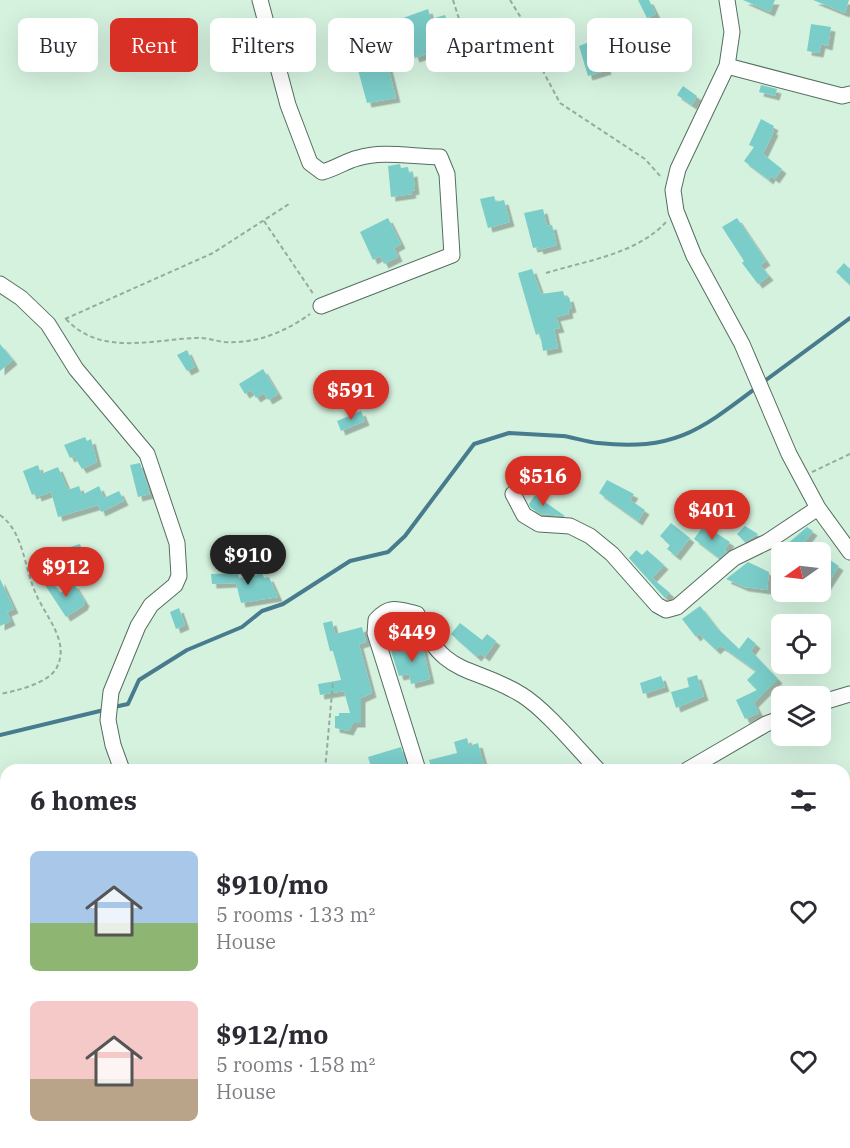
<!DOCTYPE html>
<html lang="en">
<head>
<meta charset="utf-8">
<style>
  :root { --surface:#fff; --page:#f2f2f3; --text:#2b2b33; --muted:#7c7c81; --accent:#d93025 }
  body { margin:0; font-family:"IBM Plex Serif",serif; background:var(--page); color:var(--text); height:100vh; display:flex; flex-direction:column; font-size:22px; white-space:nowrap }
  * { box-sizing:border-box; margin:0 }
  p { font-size:20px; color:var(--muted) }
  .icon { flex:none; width:33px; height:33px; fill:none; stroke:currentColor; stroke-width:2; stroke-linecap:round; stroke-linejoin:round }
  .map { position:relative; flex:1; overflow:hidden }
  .details { position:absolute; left:0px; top:764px; width:850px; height:386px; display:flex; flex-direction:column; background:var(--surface); border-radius:18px 18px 0 0; box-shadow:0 6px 24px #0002 }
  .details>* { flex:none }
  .guide { position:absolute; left:18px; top:18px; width:814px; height:54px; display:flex; gap:12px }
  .needle { width:39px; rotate:256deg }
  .buttons { position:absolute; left:771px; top:542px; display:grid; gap:12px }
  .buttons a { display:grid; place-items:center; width:60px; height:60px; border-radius:9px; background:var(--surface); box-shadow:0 6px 24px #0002; font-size:30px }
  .price { position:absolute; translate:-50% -51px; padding:0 14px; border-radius:21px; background:var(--accent); color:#fff; font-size:20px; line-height:39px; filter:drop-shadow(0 2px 3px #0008) }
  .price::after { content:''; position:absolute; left:50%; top:36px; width:18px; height:14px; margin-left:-9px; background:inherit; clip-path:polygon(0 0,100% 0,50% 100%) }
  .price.active { background:#222; color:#fff }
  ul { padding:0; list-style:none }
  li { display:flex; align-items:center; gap:18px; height:150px; padding:0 30px }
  li span { display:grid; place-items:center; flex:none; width:168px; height:120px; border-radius:9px; color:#555 }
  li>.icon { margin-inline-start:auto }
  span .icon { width:72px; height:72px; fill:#fffc; stroke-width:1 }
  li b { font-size:26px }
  h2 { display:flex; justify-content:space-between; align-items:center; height:72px; padding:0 30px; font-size:26px }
  .tag { padding:0 21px; border-radius:9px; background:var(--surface); box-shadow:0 6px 24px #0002; font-size:21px; line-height:54px }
  .tag.active { background:var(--accent); color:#fff }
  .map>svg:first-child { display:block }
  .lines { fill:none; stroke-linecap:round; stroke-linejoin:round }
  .stream { stroke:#477b8d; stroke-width:4 }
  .building { fill:#7acdc9; filter:url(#shadow) }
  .minor-casing { stroke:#546e5e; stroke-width:17 }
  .path { stroke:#95ac9d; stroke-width:2; stroke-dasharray:4.5 3; stroke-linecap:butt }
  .minor { stroke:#fff; stroke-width:15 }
</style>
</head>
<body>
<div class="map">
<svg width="850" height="1148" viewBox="0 0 850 1148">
  <defs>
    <filter id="shadow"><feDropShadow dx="4.5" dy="4.5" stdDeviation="0" flood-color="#0004"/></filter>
  </defs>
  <rect width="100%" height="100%" fill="#d5f2df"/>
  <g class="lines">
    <path class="stream" d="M762,383L850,318
      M563,436C572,437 587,442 598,443C674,451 699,431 756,388
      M114,707L128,704L139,680L187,650L242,627L262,611L283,604L350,561L388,552L405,536L474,444L509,433L562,436
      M0,735L104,710"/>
  </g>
  <path class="building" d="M638,0H649L656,14L647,18Z
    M743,0H775L770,12Z
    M813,0H849L845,13Z
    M428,9L431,19L445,15L452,35L468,30L473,45L462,49L460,42L415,58L400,19Z
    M811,24L831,27L828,46L821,44L819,53L807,51Z
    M597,39L607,70L588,76L579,46Z
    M387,62L396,98L367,103L358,70Z
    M761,85L777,89L775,96L759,92Z
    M683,86L697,96L692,105L677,95Z
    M761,119L774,126L772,130L774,131L763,154L782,169L775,179L771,176L769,180L744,161L754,147L749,145Z
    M400,164L401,168L408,167L409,173L413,172L415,190L411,191L412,194L391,197L388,166Z
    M494,196L496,202L504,200L510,222L488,228L480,199Z
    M543,209L547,226L552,225L557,245L539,250L538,247L533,248L524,213Z
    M388,218L401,244L394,248L398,257L384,264L380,256L373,260L360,232Z
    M737,218L766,261L760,265L769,276L758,284L742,263L744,261L722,227Z
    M844,263L850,269V285L836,272Z
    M532,269L541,294L563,291L565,298L569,297L572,308L568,309L569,314L556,317L560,328L554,329L558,348L543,351L540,333L536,335L518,273Z
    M0,344L13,360L0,371Z
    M187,350L195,367L187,371L177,355Z
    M263,369L278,394L268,400L264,393L256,398L251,390L245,394L239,384Z
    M361,411L365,421L341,431L337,421Z
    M85,437L87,441L91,439L97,462L82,469L74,456L70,458L64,445Z
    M140,463L150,494L138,497L130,465Z
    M38,465L41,474L58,467L68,490L79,486L82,495L99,486L104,498L119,491L124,501L101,512L98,505L58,517L51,492L37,497L36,493L32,495L23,471Z
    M607,480L634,494L630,500L645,510L638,521L599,493Z
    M535,495L565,516L541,514L531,508L529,504Z
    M671,523L690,538L676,556L667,549L670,545L660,536Z
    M704,525L730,542L724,550L727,552L719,558L694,539Z
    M745,526L758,534L745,542L737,534Z
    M807,527L813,531L797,552H794L786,545Z
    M80,544L87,564L74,569L67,548Z
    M636,550L642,555L647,550L664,565L652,578L670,593L665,598L629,558Z
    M824,556L839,566L826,586L820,582V561Z
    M748,562L769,572L767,590L744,587L726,579Z
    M238,573L239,579L262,573L264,578L269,577L278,597L241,603L236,583L212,584L211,574Z
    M0,579L14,609L7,612L11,621L0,626Z
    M49,579L60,593L74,584L85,602L83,606L66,617L43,582Z
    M700,606L717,628L739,649L748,637L756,644L751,651L778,679L754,703L759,713L745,719L736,700L757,690L747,680L756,671L724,648L720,646L716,650L699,634L696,637L682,619Z
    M179,608L185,625L176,629L170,612Z
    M395,619L410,622L414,631L389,644L385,624Z
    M332,621L335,634L362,627L366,642L359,644L372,693L361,698V723H353L349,731L335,728V716H339V713H350L344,691L320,695L318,684L341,680L333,651H330L323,623Z
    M460,623L482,640L487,634L496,641L485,657L480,653L477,657L451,634Z
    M422,644L430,679L411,684L409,674L399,676L391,651Z
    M697,675L704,696L676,708L671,692L689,687L687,678Z
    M661,676L665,687L643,694L640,683Z
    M467,738L469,746L478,743L484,765L471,769L470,763L451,770H432L429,760L457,753L454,742Z
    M401,747L407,766L396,770H372L368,757Z"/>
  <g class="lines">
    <g class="minor-casing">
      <path id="minor" d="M260,0L288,105L310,163L322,172C337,168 345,161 358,158C382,150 414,157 440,157L447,174L452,255L321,306
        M727,0L732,32L727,66L678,169L673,190L676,211L694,256L742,344L789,454L818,508L850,552
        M727,66L842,96L850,94
        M0,284L21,298L48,324L76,369L147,454L177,543L179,576L175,585L151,605L138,626L111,692L108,720L113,745L122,770
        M513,494L524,515L539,524L570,526L590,536L612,554L657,605L666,610L677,607L734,558L767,542L818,508
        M820,703L850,694
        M418,770L375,633L376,620C390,604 399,610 417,614C443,679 472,664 522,695C546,710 577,748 598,770
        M687,770L766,724L782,718
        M844,908L850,907
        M844,1042L850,1000
        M0,1128L6,1125
        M35,1143V1148
        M178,1143L180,1148
        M357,1143L360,1148
        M657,1143L658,1148"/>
    </g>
    <path class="path" d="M453,0L460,22
      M510,0L523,21L569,39
      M523,21L544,73L560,103L645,159L661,177
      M264,221L314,295
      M546,273C585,261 637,254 666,222
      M65,319L213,253L289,204
      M66,319C101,357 153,339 197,338C206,337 215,341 224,342C256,344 285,332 310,314
      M812,472L850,454
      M0,515C24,532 24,568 36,594C45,616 70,641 57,667C50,683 16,691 0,694
      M325,770L333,682
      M844,790L850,786
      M844,829L850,885
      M0,984L6,981
      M382,1143L385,1148
      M402,1143L416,1148"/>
    <use href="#minor" class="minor"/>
  </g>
</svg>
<div class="buttons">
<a><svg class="needle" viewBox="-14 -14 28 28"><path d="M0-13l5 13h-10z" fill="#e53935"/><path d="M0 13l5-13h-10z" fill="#7c7c81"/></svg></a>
<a><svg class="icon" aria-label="locate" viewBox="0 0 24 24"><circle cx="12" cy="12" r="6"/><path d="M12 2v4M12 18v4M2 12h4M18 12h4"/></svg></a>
<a><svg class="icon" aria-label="layers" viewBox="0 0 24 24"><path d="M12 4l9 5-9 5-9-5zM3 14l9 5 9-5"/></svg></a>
</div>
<b class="price" style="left:351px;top:421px">$591</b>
<b class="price" style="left:543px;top:507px">$516</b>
<b class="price" style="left:712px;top:541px">$401</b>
<b class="price active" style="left:248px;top:586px">$910</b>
<b class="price" style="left:66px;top:598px">$912</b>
<b class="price" style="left:412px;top:663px">$449</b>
<div class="guide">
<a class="tag">Buy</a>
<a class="tag active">Rent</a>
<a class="tag">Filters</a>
<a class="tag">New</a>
<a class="tag">Apartment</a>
<a class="tag">House</a>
</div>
<section class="details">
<h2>6 homes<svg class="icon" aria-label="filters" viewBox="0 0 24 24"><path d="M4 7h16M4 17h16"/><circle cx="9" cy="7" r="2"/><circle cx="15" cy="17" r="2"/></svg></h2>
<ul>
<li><span style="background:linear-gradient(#a9c7e8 60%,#8fb573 0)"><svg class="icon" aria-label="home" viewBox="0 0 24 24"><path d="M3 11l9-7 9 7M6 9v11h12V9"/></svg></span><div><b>$910/mo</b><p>5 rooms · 133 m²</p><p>House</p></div><svg class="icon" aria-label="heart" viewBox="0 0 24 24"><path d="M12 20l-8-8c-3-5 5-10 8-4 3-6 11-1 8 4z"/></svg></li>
<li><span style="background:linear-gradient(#f6c9c9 65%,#b9a48a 0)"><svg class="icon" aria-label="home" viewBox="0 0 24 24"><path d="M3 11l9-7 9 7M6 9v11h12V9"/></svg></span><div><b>$912/mo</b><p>5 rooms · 158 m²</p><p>House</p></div><svg class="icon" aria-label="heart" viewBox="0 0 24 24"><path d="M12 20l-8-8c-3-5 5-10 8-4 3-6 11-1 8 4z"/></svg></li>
</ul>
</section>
</div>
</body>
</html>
